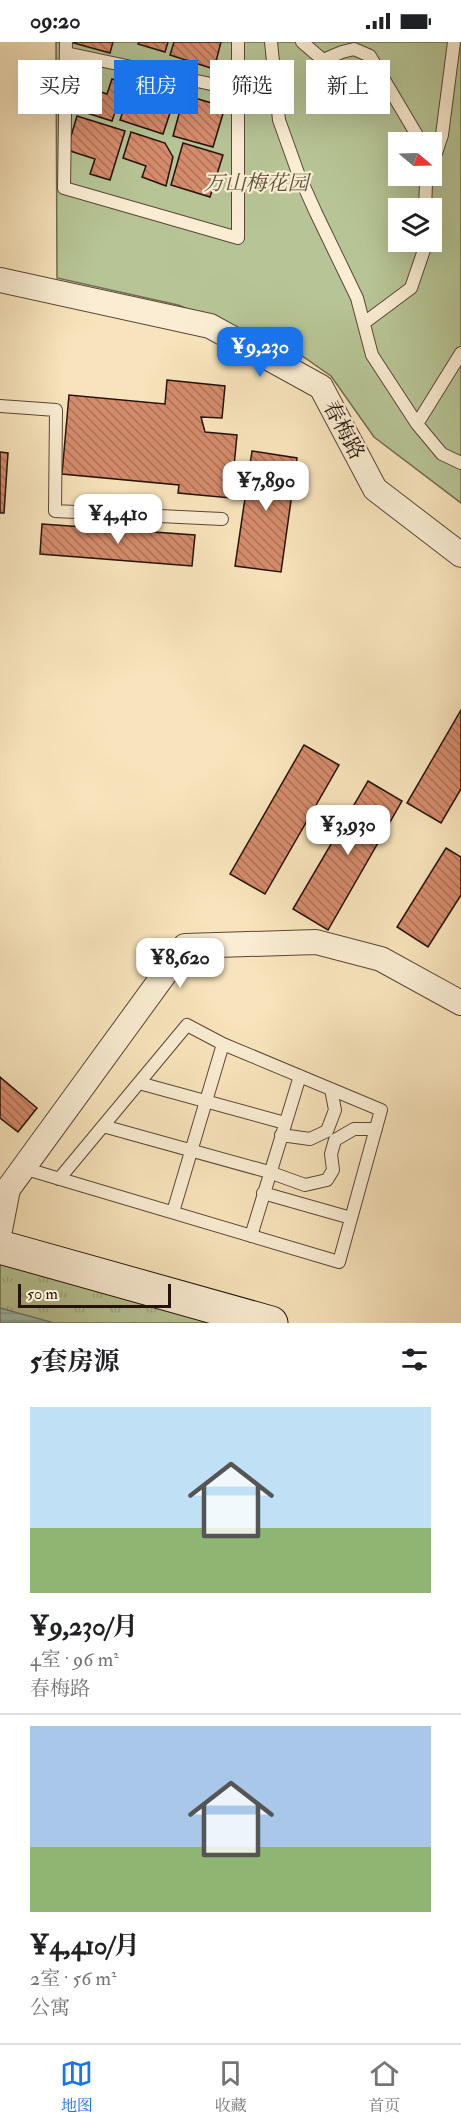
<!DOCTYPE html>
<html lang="zh">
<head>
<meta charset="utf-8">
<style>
  :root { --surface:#fff; --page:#f2f2f2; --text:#202124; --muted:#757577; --line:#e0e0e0; --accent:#1a73e8 }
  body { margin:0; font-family:"IM FELL Double Pica","Noto Serif SC",serif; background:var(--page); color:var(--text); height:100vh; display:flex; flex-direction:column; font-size:22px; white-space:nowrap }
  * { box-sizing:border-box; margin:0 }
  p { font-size:20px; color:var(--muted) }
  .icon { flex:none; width:33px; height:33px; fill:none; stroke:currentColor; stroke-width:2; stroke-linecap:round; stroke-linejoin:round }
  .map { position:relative; height:1281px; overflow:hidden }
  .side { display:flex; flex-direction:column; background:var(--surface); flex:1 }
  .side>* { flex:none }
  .guide { position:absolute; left:18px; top:18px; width:426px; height:54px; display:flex; gap:12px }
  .needle { width:39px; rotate:109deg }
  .buttons { position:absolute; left:388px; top:90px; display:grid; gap:12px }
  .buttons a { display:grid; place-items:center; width:54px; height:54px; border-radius:0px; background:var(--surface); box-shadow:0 6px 24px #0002; font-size:30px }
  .scale { position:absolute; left:18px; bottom:15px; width:153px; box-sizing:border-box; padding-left:6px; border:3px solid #271209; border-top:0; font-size:16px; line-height:21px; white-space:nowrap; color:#271209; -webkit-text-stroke:4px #faedd3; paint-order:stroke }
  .price { position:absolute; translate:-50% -51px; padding:0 14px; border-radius:12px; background:#fff; color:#222; font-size:20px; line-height:39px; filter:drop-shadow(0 2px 3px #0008) }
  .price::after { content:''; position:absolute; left:50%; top:36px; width:18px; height:14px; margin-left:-9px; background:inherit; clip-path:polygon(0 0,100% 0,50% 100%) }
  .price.on { background:var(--accent); color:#fff }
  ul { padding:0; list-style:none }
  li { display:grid; align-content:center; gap:12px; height:318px; padding:0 30px }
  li+li { border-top:2px solid var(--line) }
  li span { display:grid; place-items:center; height:186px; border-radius:0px; color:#555 }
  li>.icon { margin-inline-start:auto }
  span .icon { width:108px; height:108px; fill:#fffc; stroke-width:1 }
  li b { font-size:26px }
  h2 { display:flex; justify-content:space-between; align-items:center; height:72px; padding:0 30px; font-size:26px }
  .tag { padding:0 21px; border-radius:0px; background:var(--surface); box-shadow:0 6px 24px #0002; font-size:21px; line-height:54px }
  .tag.on { background:var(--accent); color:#fff }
  .status { display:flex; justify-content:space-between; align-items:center; height:42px; padding:0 30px; background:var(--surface); direction:ltr }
  .status svg { height:16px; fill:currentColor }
  .menu { display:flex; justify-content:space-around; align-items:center; height:84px; border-top:2px solid var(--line); background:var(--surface); font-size:16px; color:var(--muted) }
  .menu a { display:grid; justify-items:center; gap:3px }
  .menu .on { color:var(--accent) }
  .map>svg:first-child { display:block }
  .grass { fill:url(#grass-tufts); stroke:#6f6c50; stroke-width:1.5 }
  .garden { fill:#b7c596; stroke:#6f6c50; stroke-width:1.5; fill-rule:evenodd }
  .water { fill:url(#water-rules); stroke:#6e7a6d; stroke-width:1.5 }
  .building { fill:url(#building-back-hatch); stroke:#271209; stroke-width:1.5 }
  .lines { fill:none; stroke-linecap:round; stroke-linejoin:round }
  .lane-casing { stroke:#5b4636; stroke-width:14 }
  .street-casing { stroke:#5b4636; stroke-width:26 }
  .secondary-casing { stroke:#271209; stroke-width:35 }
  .lane { stroke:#faedd3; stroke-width:12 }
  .street { stroke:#faedd3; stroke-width:24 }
  .secondary { stroke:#faedd3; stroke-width:33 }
  .labels { text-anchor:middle; stroke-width:4.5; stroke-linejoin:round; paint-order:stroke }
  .park-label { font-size:21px; font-style:italic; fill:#59513a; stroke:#faedd3 }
  .street-label { font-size:21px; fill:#271209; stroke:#faedd3 }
</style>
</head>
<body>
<div class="status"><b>09:20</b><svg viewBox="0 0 49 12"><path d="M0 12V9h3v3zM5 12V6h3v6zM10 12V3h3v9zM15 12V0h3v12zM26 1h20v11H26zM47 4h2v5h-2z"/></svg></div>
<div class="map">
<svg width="461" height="1281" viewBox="0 0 461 1281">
  <defs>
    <pattern id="grass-tufts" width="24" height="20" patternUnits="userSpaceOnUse" patternTransform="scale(1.5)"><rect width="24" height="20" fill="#b7c596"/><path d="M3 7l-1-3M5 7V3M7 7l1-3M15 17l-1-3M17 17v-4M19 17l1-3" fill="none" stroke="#9da880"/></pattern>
    <pattern id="water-rules" width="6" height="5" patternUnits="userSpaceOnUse" patternTransform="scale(1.5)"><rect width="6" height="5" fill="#9dbfaf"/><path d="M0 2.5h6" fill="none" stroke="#87a395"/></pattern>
    <pattern id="building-back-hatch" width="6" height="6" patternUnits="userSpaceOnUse" patternTransform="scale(1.5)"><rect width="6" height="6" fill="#d58c6c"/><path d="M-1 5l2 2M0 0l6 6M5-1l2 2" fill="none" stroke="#ad7157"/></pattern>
  </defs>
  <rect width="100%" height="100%" fill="#f8e4bc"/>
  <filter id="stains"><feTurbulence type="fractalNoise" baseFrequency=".00333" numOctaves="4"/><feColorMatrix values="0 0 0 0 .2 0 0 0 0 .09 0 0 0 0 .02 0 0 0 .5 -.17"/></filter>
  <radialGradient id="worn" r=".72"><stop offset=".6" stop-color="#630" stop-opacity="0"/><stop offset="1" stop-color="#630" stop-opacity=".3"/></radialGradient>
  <path class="grass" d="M0,1205L271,1281H0Z"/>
  <path class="garden" d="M56,0H461V461L374,395L331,334L292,307L178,263L57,236ZM399,100H432V134H399ZM399,166H432V200H399Z"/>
  <path class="water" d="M0,1266L54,1281H0Z"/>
  <path class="building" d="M70,0H113L110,11Z
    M139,0H168L165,10L138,2Z
    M174,0H221L214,27L170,13Z
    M112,37L125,41L112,79L74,67L82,44L107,52Z
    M151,52L174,59L163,92L120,78L128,54L148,61Z
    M189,56H195L225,65L213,105L173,94L182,61Z
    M77,74L125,89L110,138L90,132L95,117L67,108Z
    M131,90L165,101L173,115L166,144L142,135L146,124L123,116Z
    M183,101L223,113L210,155L171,143Z
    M167,338L225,344L222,376L201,375L205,390L237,393L231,456L178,451L179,443L62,432L69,353L165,362Z
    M252,409L297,416L281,530L235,524Z
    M0,410L8,411L4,471H0Z
    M42,482L195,493L192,524L40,512Z
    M461,668V747L441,781L407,761Z
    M304,703L339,723L265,852L230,832Z
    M368,739L402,759L328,888L293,867Z
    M446,806L461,815V853L428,905L397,885Z
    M0,1035L37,1066L18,1090L0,1076Z"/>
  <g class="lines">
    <g class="lane-casing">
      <path id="lane" d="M66,0L64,146L238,196V0
        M271,0L279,78L298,131L316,171L357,256L372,313L417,382L442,412L461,421
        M302,0L323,18L342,10L354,7L370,14L421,100
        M66,11L239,48
        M432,123L442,93L454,0
        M425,166L426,142L429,134
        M364,281L411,246L424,208V200
        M0,364L56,368L55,469L222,477
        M417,382L461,311
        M139,1041L285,1081
        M103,1084L269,1130L305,1143L327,1138L333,1128L331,1112L335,1098L354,1087H376
        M281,1093L310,1097L327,1089L335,1068L331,1047
        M23,1126C129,1157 234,1189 339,1220L381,1068L223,1002L173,1170
        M59,1137L187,983L223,1002
        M263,1151L351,1176
        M251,1194L300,1034"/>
    </g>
    <g class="street-casing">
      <path id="street" d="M0,238L210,284L321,345L375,447L461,513
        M0,1188L8,1147L185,904L316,900L381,917L461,961"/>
    </g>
    <g class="secondary-casing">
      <path id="secondary" d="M0,1205L271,1281"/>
    </g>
    <use href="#lane" class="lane"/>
    <use href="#street" class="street"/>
    <use href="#secondary" class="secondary"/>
  </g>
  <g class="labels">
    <g class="park-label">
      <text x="256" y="148">万山梅花园</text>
    </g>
    <g class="street-label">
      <text transform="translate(344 388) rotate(62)" y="7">春梅路</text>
    </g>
  </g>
  <rect width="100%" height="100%" filter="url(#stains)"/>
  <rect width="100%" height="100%" fill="url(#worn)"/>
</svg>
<div class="buttons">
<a><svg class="needle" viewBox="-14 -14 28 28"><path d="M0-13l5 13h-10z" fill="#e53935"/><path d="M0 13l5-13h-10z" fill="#757577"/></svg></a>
<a><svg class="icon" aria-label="layers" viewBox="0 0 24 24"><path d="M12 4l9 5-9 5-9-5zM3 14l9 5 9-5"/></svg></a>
</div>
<div class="scale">50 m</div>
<b class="price on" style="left:260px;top:336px">¥9,230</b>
<b class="price" style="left:266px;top:470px">¥7,890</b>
<b class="price" style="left:118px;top:503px">¥4,410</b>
<b class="price" style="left:348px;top:814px">¥3,930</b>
<b class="price" style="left:180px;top:947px">¥8,620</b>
<div class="guide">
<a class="tag">买房</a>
<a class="tag on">租房</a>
<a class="tag">筛选</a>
<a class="tag">新上</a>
</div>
</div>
<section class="side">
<h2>5套房源<svg class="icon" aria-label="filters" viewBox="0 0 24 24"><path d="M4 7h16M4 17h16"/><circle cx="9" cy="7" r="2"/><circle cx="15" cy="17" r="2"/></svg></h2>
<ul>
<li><span style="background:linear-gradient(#bfe0f5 65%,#8fb573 0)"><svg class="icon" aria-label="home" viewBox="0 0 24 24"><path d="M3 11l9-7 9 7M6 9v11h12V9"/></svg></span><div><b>¥9,230/月</b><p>4室 · 96 m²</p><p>春梅路</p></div></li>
<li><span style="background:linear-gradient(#a9c7e8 65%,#8fb573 0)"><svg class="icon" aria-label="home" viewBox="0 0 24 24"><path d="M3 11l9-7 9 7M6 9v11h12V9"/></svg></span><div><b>¥4,410/月</b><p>2室 · 56 m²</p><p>公寓</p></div></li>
</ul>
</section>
<nav class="menu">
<a class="on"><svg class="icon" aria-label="map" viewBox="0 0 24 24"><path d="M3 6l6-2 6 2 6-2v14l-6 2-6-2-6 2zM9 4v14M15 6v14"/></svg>地图</a>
<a><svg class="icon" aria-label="saved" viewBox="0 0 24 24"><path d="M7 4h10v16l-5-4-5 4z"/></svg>收藏</a>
<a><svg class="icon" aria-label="home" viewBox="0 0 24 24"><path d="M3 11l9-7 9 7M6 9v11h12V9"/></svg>首页</a>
</nav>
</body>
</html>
